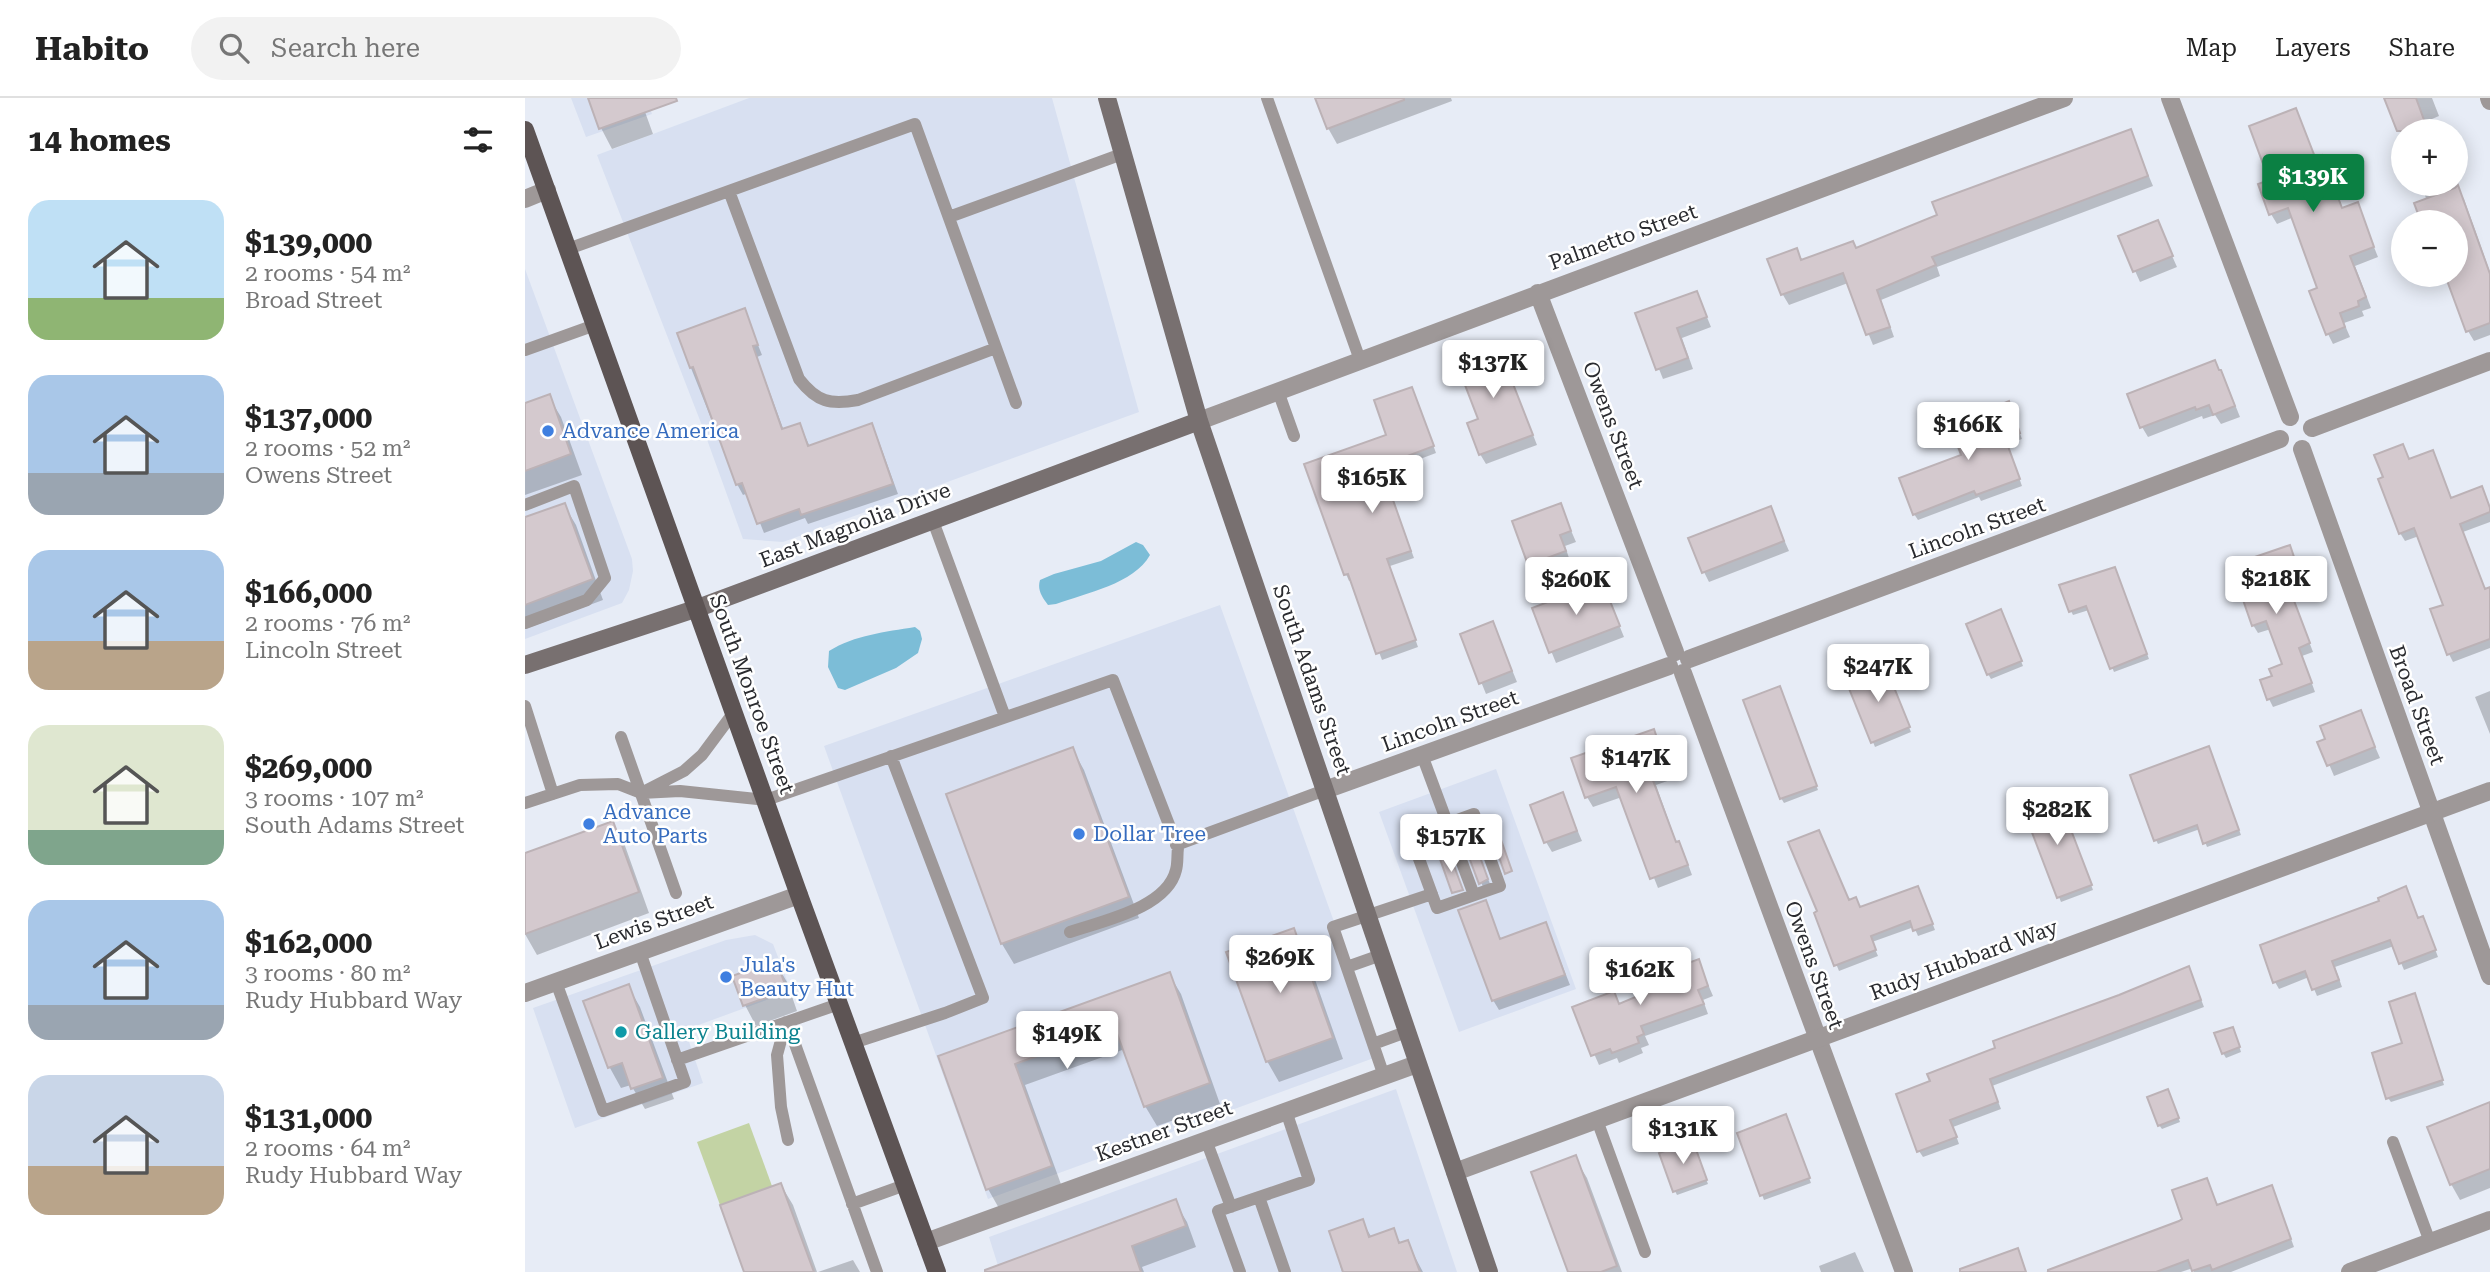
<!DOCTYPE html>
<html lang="en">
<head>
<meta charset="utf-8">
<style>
  :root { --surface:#fff; --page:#f2f2f2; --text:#222; --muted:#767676; --line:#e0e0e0; --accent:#0b8043 }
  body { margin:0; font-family:"Roboto Serif",serif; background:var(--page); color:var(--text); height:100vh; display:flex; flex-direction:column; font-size:26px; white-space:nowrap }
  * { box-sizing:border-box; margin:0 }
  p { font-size:23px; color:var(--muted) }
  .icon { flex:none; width:38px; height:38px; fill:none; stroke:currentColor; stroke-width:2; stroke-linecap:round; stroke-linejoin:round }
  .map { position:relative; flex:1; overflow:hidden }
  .sheet { display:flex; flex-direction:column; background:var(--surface); width:525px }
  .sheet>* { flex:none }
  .controls { position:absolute; left:1866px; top:21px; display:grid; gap:14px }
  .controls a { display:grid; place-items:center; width:77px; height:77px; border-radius:50%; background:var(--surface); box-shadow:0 4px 18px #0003; font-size:35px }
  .price { position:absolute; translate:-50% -60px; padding:0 16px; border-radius:7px; background:#fff; color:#222; font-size:23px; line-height:46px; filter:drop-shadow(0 2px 4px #0008) }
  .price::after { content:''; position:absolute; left:50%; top:42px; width:21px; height:16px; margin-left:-10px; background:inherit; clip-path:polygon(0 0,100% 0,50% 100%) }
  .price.current { background:var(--accent); color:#fff }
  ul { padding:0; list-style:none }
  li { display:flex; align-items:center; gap:21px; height:175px; padding:0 28px }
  li span { display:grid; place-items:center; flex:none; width:196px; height:140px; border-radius:21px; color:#555 }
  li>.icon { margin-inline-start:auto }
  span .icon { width:84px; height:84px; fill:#fffc; stroke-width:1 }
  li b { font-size:30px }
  h2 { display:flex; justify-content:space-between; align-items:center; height:84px; padding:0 28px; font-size:30px }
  header { display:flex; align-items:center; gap:42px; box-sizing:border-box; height:98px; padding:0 35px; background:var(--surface); border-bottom:2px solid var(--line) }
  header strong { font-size:33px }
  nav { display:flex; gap:38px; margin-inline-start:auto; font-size:24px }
  .search { width:490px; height:63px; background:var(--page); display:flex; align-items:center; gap:18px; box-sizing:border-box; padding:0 24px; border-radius:38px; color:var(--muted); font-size:26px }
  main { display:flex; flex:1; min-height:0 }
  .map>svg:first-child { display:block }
  .built { fill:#d8e0f1 }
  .green { fill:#c3d3a4 }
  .water { fill:#7cbdd7 }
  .shadow { fill:#0003 }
  .building { fill:#d4c9ce; stroke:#bcb2b6; stroke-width:2 }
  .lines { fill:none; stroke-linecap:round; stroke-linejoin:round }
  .service { stroke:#9e9898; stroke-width:12 }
  .minor { stroke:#9e9898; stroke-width:18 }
  .tertiary { stroke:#9e9898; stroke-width:18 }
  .secondary { stroke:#787070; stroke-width:18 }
  .primary { stroke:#5d5454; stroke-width:18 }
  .shop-dot { fill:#3f7fe0; stroke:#fff; stroke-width:2.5 }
  .culture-dot { fill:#0f9aa8; stroke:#fff; stroke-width:2.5 }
  .labels { text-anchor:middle; stroke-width:5; stroke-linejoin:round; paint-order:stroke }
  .street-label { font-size:21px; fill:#2a2b2f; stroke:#fff }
  .shop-label { font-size:21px; fill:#366cbe; stroke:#fff; text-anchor:start }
  .culture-label { font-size:21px; fill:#0d838f; stroke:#fff; text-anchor:start }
</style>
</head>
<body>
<header>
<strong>Habito</strong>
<div class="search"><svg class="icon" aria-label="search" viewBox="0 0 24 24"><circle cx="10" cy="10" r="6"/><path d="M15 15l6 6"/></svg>Search here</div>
<nav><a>Map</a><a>Layers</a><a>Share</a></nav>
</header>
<main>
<section class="sheet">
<h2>14 homes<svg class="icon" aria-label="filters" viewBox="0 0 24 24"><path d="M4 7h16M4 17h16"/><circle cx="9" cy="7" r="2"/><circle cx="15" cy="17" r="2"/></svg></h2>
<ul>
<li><span style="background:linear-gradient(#bfe0f5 70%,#8fb573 0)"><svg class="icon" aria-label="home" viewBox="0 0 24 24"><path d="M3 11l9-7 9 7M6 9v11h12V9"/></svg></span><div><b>$139,000</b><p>2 rooms · 54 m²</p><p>Broad Street</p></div></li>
<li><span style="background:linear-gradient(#a9c7e8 70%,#9aa5b1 0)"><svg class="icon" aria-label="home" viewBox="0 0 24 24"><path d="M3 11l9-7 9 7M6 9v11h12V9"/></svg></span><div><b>$137,000</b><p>2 rooms · 52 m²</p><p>Owens Street</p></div></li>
<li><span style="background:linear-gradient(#a9c7e8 65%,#b9a48a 0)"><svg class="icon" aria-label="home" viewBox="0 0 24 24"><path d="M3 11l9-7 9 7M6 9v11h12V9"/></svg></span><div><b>$166,000</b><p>2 rooms · 76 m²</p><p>Lincoln Street</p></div></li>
<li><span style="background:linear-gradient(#dfe7d0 75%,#7fa58c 0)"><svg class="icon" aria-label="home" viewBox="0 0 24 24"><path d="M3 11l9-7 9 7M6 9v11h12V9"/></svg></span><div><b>$269,000</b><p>3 rooms · 107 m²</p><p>South Adams Street</p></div></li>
<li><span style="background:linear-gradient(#a9c7e8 75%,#9aa5b1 0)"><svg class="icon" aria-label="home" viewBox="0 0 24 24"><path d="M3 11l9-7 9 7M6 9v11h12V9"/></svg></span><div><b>$162,000</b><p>3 rooms · 80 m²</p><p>Rudy Hubbard Way</p></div></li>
<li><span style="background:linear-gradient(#c9d6e8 65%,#b9a48a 0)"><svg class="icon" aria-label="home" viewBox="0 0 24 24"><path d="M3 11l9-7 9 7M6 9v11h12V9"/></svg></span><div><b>$131,000</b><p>2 rooms · 64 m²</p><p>Rudy Hubbard Way</p></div></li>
</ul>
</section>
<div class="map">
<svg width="1965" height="1174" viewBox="0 0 1965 1174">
  <rect width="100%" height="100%" fill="#e7ecf6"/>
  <path class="built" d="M46,0H121L127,16L61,39Z
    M224,0H527L614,314L258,444L218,441L176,325L72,57Z
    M0,171L107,461L108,473L104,492L97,505L0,541Z
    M695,507L857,957L463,1101L299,648Z
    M971,671L1051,891L934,934L854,714Z
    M230,837L248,846L266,893L160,932L178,985L50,1030L8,910L201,842Z
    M871,991L932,1174H475L464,1139Z"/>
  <path class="green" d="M224,1025L247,1088L195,1107L172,1044Z"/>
  <path class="water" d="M611,444L618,447L625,457C609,486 561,495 531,506L523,507C517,499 512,492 515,482L529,476L576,463Z
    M390,529L395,533L397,541L393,555L371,570L320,592L313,590L303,569L304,553C330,537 360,534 390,529Z"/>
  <path class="shadow" d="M65,0H115L128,36L87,51L76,30Z
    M792,0H926L927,3L812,46L803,30Z
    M1861,0H1907L1914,18L1900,24L1904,33H1878V38Z
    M1770,12L1791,61L1796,59L1802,69L1818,112L1832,107L1853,159L1830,168L1846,210L1837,213L1839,218L1819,225L1825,239L1808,246L1803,236L1795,191L1769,119L1752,126L1746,116L1747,83Z
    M1605,33L1628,88L1412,169L1415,178L1356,202L1369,239L1348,247L1323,185L1264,207L1258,197L1245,162L1271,152L1278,163L1331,152Z
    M1896,86H1923L1926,94L1933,91L1939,101L1965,174V237L1949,243L1943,233L1922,177H1930V124H1898L1892,106L1902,103Z
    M1632,124L1652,169L1615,184L1595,139Z
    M1172,195L1186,229L1157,240L1168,271L1138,281L1112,216Z
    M219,212L237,257L232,259L259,333L275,327L285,349L346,327L352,338L373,396L283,426L280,420L239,435L223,395L218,397L212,386L166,270Z
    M977,258L1012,347L961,366L955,356L956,322Z
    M1695,274L1701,284L1715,319L1696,326L1690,317L1678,321L1677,318L1623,339L1617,329Z
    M890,297L911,355L858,375L889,460L865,468L893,549L857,562L827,482L824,483L821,476L864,338Z
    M24,299L36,319L57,377L0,397V307Z
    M1486,311L1497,341L1482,346L1497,388L1456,403L1454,399L1393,422L1389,416L1438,358Z
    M1878,348L1885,363L1907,354L1927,401L1965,410V424L1938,434L1960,493L1965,497V550L1928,564L1924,556L1920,508L1894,438L1880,443L1875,435L1860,380Z
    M39,407L51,427L78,502L0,531V421Z
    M1035,407L1051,444L1040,448L1045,463L1011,476L1005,466Z
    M1245,410L1264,453L1184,484L1179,474Z
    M1764,449L1777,483L1763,488L1788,554L1777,558L1790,594L1748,609L1744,601L1749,579L1759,567L1746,531L1733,535L1728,527Z
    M1592,475L1624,561L1589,574L1564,512L1548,517L1546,513Z
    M1077,485L1099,539L1031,565L1009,511Z
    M1477,518L1498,568L1466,581L1463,576Z
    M968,525L992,584L961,596L937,537Z
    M1361,574L1386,634L1350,649L1323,584Z
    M1965,593V636L1950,599Z
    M1257,594L1293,692L1259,705L1256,700Z
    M1835,614L1855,660L1809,678L1795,645Z
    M1128,633L1144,661L1151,680L1131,687L1152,746L1159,755L1167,777L1133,790L1097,699L1068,709L1062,699Z
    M548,652L559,672L614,820L489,866L477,846L423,697Z
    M1686,655L1716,737L1682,749L1675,731L1633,746L1631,742Z
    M1037,696L1057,743L1027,754L1021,744Z
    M1535,704L1568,792L1536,804L1534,799Z
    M87,725L99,745L124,815L12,857L0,836V757Z
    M944,752L953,754L965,786L958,789Z
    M1396,796L1410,832L1393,838L1389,829L1347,844L1353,858L1314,873L1291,816L1324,804L1335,811Z
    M960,804L976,843L1021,826L1045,887L974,912L968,902Z
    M1901,827L1913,859L1879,872L1869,848L1810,869L1817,889L1792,898L1784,879L1754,891L1750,884Z
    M768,832L780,853L818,961L754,984L742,963Z
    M1141,858L1148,872L1173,863L1188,898L1178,902L1183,916L1120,938L1124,947L1116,950L1118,955L1094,965L1092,960L1074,967L1049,910L1095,907L1134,891Z
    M250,864L262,884L272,913L231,928L220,907Z
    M1664,870L1679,909L1467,988L1476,1011L1428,1029L1434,1046L1398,1059L1394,1053L1407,984Z
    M644,876L656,896L695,1006L632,1028L620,1008L600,951L500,987L537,1089L475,1112L463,1091L415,959Z
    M103,888L115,909L149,1001L120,1011L106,987L96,990L85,970L61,904Z
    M1891,902L1919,987L1866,1004L1863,1000Z
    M1710,935L1716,954L1701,960L1698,955Z
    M1645,997L1655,1024L1637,1031L1634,1027Z
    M1965,1008V1090L1935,1102L1926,1086Z
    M1263,1023L1286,1085L1239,1102L1214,1036Z
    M1169,1050L1183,1086L1152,1097L1150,1093Z
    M1050,1060L1062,1080L1097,1174H1045Z
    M1681,1082L1693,1109L1750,1097L1769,1149L1706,1174H1669L1668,1170L1656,1174H1521L1655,1125Z
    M256,1087L268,1107L292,1174H224Z
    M650,1104L662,1124L671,1149L617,1169L619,1174H493Z
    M837,1123L847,1140L868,1132L876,1146L882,1144L898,1174H817L815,1167L817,1166Z
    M1330,1154L1339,1174H1296L1294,1168Z
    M328,1162L335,1174H293Z"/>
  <path class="building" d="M63,0H151L152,3L74,31Z
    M790,0H879V2L802,31Z
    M1859,0H1891L1903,33H1872Z
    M1771,10L1790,59L1797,57L1817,110L1833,104L1849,149L1825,158L1841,199L1833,203L1834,208L1815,215L1820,229L1801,237L1784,193L1792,190L1763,110L1744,117L1733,86L1744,82L1724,28Z
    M1606,31L1623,78L1407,159L1411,167L1352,192L1365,229L1341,237L1318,175L1256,197L1242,161L1272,150L1276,162L1328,143L1331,150L1412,117L1407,104Z
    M1933,87L1965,176V225L1941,234L1920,177H1930V124H1896L1889,105L1930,90Z
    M1633,122L1648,158L1608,174L1593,138Z
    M1172,193L1182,219L1152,230L1163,260L1131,272L1110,215Z
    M220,210L233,247L228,248L257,331L275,325L283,348L347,325L368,386L276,417L274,411L232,426L217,385L211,387L168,269L165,270L152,235Z
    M972,245L1008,337L954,357L942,325L953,321L930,261Z
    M1690,262L1694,272H1696L1710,308L1688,317L1684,307L1671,312L1670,309L1615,330L1602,296Z
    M887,289L909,348L856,368L886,453L862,461L891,542L851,556L823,476L819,477L779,366L861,337L849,302Z
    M25,296L46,356L0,373V305Z
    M1484,303L1495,335L1480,340L1495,381L1451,397L1449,393L1388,417L1374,380L1436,357L1425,327Z
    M1878,346L1884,361L1908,352L1926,400L1957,388L1965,410V414L1935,426L1960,491L1965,489V541L1922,557L1905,511L1918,507L1889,430L1874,436L1853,381L1858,379L1849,357Z
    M40,405L68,481L0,507V419Z
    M1036,405L1046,433L1035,437L1041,453L1003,467L987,423Z
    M1246,408L1259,443L1177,475L1163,440Z
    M1765,447L1774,474L1760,479L1785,545L1774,550L1787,585L1742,602L1735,582L1747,578L1744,571L1757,566L1741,523L1727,528L1706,467Z
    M1590,469L1622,556L1585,571L1561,508L1544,514L1534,487Z
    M1077,483L1095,528L1024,555L1007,510Z
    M1476,511L1497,563L1462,577L1441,526Z
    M968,523L987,573L954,586L935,536Z
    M1360,567L1385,629L1346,645L1321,583Z
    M1255,588L1292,688L1255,701L1218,602Z
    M1836,612L1850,649L1802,668L1792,644L1800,641L1795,628Z
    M1129,631L1135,649L1139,648L1146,670L1126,677L1151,744L1154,743L1163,767L1125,781L1091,689L1060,700L1046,660Z
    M1684,648L1714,732L1678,746L1672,727L1629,743L1605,677Z
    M548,649L604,799L476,846L421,696Z
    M1038,694L1052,733L1019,745L1005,707Z
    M1533,698L1567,787L1532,800L1498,711Z
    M88,723L114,794L0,836V755Z
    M1294,732L1324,802L1331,799L1335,809L1393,788L1408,826L1388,833L1385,823L1346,838L1351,852L1309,868L1289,815L1292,813L1263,744Z
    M975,739L987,773L980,776L968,742Z
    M951,748L963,781L954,786L941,751Z
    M925,757L938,792L927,795L915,761Z
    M1881,788L1893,820L1898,818L1911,852L1874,866L1865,842L1807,863L1814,882L1787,892L1780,873L1748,885L1735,847L1854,803L1853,800Z
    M961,802L975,841L1021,824L1040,877L967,903L933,812Z
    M769,830L808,940L741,964L701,854Z
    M1142,856L1147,871L1174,861L1183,888L1173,892L1179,906L1116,928L1119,936L1112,939L1114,945L1087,955L1085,951L1066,958L1047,909L1089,893L1094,906L1132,890L1123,862Z
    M251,862L262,892L218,908L207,878Z
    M1664,868L1676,902L1465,981L1473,1004L1425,1022L1432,1039L1392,1054L1371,996L1405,983L1402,976L1470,950L1468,943L1594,897Z
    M645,874L685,985L619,1009L590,930L490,966L527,1068L461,1092L413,958Z
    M104,886L138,980L106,991L97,965L83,970L58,903Z
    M1890,895L1918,982L1861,1001L1847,955L1877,945L1864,904Z
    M1708,929L1715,949L1697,956L1689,935Z
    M1643,991L1654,1020L1633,1028L1622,999Z
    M1965,1004V1071L1925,1087L1902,1029Z
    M1261,1016L1285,1080L1235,1098L1212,1035Z
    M1168,1043L1182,1082L1148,1094L1134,1055Z
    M1051,1057L1092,1168L1076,1174H1043L1006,1074Z
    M1682,1080L1692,1107L1747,1087L1766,1141L1687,1172L1685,1167L1667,1173L1663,1162L1631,1174H1523V1172L1654,1123L1657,1121L1647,1092Z
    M256,1085L289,1174H219L195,1107Z
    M651,1101L661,1128L607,1148L616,1174H460V1172Z
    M838,1121L844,1139L869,1130L874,1145L883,1142L895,1174H818L804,1133Z
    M1493,1150L1501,1174H1435V1171Z"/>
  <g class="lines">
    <path class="service" d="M742,0L835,262
      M204,93L274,281C292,304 305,307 333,302L471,250
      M424,119L597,56
      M43,151L390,26L491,305
      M0,252L70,227
      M753,293L769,338
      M0,407L49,388L80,480L62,502L0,525
      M408,423L480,619
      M0,608L28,696
      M96,639L151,795
      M897,657L949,797
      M122,692L159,673L177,657L209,614
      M0,705L55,687L93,686L116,695L155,693L241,702L588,582L653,750C652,757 653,765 651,772C642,810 577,823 545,834
      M949,716L975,788L912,810L886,739Z
      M651,747L800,692
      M822,869L856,857
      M31,884L78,1013L160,984L115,854
      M261,924L252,957L256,1009L263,1042
      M262,924L352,1174
      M328,945L420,915L458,900L366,658
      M848,946L881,934
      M152,962L314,906
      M859,978L808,829L907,796
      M1072,1022L1120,1154
      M681,1042L706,1109
      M1868,1044L1905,1144
      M734,1099L760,1174
      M327,1106L380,1087
      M715,1174L693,1113L784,1082L761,1013"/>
    <path class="minor" d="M1645,0L1765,319
      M1964,0L1965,3
      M0,101L22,92
      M1013,195L1150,554
      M674,323L1539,0
      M1787,330L1965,263
      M1777,351L1965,878
      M1164,561L1755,341
      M1158,575L1379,1174
      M800,692L1144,568
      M0,895L274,797
      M401,1144L892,966
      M1825,1174L1965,1122"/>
    <path class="tertiary" d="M930,1074L1965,693"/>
    <path class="secondary" d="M582,0L674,323L964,1174
      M0,567L173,510L674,323"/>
    <path class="primary" d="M0,32L274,797L412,1174"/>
  </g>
  <g class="shop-dot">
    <circle cx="23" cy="333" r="7"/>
    <circle cx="64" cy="726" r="7"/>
    <circle cx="554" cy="736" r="7"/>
    <circle cx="201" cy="879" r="7"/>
  </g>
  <circle class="culture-dot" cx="96" cy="934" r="7"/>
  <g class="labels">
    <g class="street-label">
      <text transform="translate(1098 139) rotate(-20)" y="7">Palmetto Street</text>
      <text transform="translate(1088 327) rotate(69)" y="7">Owens Street</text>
      <text transform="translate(330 427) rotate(-21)" y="7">East Magnolia Drive</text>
      <text transform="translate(1452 430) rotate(-20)" y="7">Lincoln Street</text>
      <text transform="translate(787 582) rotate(71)" y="7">South Adams Street</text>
      <text transform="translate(227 596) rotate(70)" y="7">South Monroe Street</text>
      <text transform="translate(1892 607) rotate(70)" y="7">Broad Street</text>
      <text transform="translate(925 623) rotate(-20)" y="7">Lincoln Street</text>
      <text transform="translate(129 824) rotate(-20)" y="7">Lewis Street</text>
      <text transform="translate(1439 862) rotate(-20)" y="7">Rudy Hubbard Way</text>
      <text transform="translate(1289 867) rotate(70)" y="7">Owens Street</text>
      <text transform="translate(639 1033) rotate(-20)" y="7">Kestner Street</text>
    </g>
    <g class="shop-label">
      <text x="37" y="340">Advance America</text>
      <text x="78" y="721">Advance<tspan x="78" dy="24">Auto Parts</tspan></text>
      <text x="568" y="743">Dollar Tree</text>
      <text x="215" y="874">Jula's<tspan x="215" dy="24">Beauty Hut</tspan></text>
    </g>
    <g class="culture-label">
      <text x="110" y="941">Gallery Building</text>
    </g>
  </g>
</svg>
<div class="controls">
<a>+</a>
<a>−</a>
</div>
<b class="price current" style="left:1788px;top:116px">$139K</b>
<b class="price" style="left:968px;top:302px">$137K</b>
<b class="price" style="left:1443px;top:364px">$166K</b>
<b class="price" style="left:847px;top:417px">$165K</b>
<b class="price" style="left:1751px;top:518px">$218K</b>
<b class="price" style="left:1051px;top:519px">$260K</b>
<b class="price" style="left:1353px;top:606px">$247K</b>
<b class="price" style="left:1111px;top:697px">$147K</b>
<b class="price" style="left:1532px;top:749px">$282K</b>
<b class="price" style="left:926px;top:776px">$157K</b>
<b class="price" style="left:755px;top:897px">$269K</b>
<b class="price" style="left:1115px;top:909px">$162K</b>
<b class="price" style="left:542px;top:973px">$149K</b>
<b class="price" style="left:1158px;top:1068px">$131K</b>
</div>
</main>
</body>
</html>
